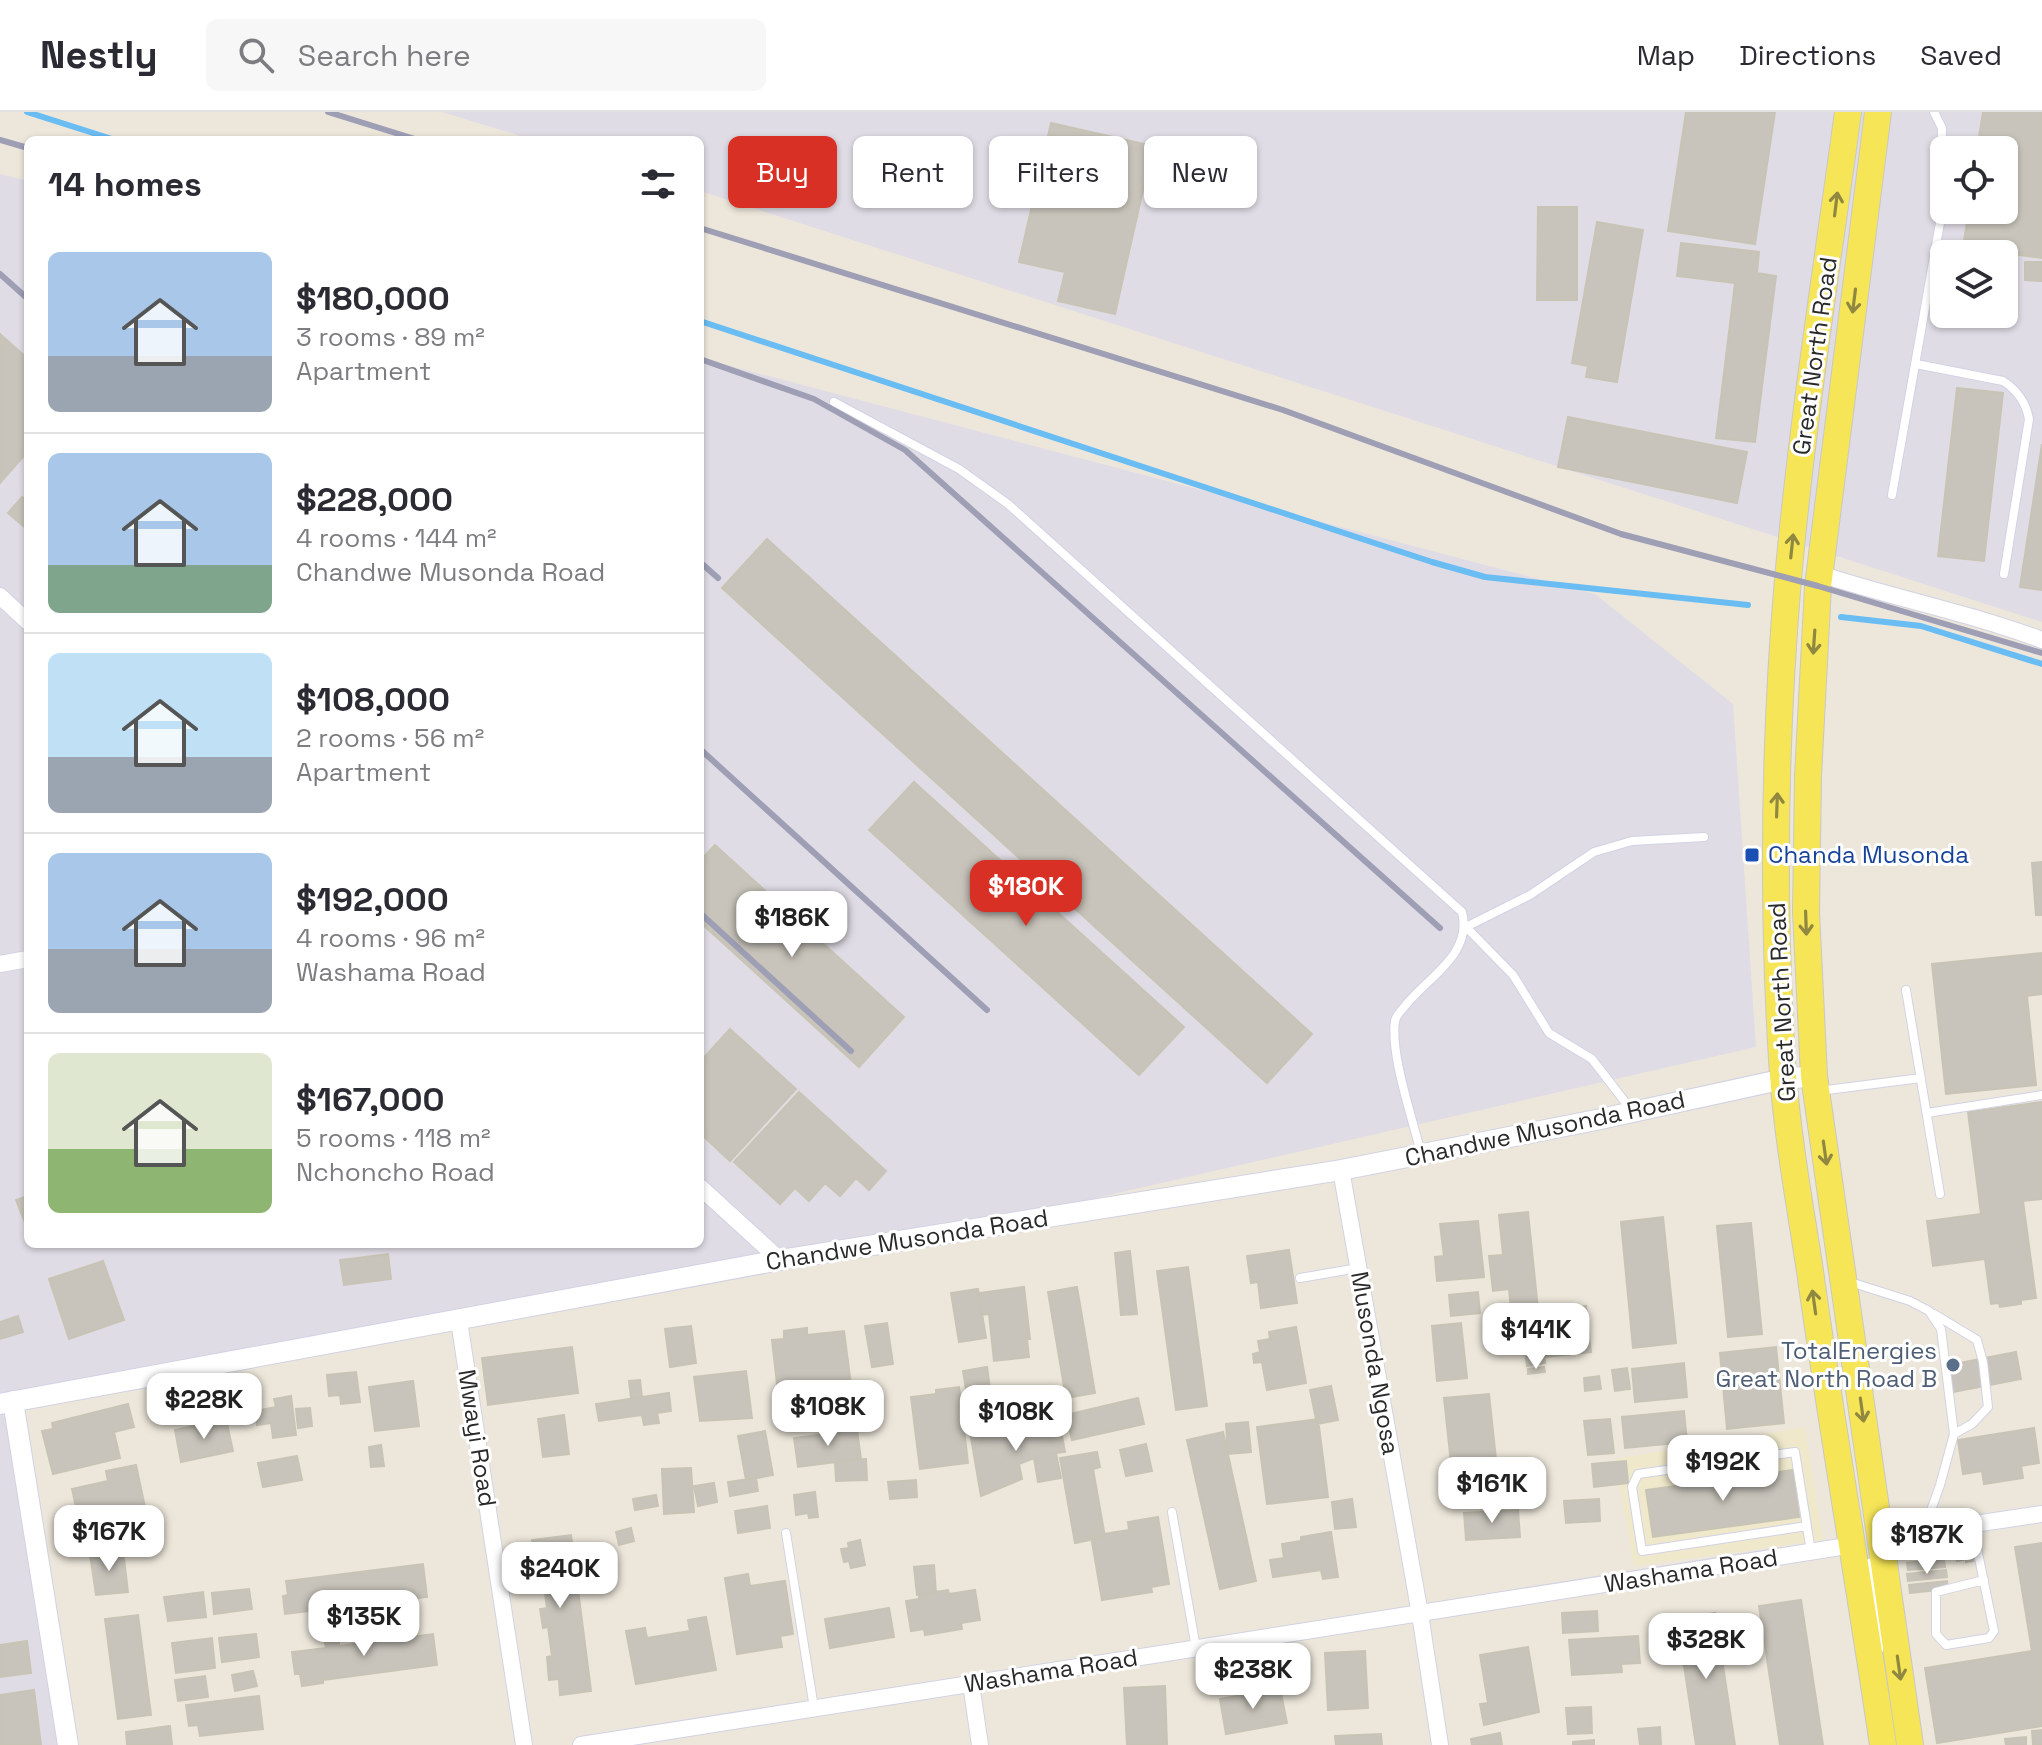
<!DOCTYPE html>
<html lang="en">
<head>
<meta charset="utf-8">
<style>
  :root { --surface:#fff; --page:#f7f7f7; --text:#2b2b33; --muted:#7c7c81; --line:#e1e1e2; --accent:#d93025 }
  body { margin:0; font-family:"Space Grotesk",sans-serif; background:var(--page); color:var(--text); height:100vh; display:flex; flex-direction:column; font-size:30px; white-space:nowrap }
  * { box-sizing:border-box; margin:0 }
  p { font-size:26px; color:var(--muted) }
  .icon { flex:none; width:44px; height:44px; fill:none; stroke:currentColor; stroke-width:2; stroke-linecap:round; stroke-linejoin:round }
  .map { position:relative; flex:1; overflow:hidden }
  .drawer { position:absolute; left:24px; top:24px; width:680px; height:1112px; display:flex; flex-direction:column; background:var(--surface); border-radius:12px; box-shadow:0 2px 6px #0004 }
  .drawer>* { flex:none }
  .banner { position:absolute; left:728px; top:24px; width:760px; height:72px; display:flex; gap:16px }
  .controls { position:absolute; left:1930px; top:24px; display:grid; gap:16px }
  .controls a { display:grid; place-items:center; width:88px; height:88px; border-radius:12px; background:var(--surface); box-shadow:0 2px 6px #0004; font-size:40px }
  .price { position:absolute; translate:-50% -68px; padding:0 18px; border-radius:16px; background:#fff; color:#222; font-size:26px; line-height:52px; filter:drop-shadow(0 2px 4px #0008) }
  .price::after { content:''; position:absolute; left:50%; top:48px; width:24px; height:18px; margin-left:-12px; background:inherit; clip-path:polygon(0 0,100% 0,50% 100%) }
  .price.active { background:var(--accent); color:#fff }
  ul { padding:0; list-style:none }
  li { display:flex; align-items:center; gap:24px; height:200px; padding:0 24px }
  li+li { border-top:2px solid var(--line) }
  li span { display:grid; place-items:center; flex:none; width:224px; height:160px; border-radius:12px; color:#555 }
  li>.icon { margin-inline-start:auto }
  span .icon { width:96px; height:96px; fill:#fffc; stroke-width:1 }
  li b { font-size:34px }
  h2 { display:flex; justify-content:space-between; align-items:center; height:96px; padding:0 24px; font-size:34px }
  .pill { padding:0 28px; border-radius:12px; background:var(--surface); box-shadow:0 2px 6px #0004; font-size:28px; line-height:72px }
  .pill.active { background:var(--accent); color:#fff }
  header { display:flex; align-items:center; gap:48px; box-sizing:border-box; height:112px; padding:0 40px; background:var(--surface); border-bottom:2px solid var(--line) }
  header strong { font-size:38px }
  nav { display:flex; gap:44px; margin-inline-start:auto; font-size:28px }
  .search { width:560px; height:72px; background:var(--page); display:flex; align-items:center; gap:20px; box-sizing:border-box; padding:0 28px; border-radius:12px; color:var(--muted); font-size:30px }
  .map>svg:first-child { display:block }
  .industrial { fill:#e0dce5; fill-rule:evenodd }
  .education { fill:#efe8ca }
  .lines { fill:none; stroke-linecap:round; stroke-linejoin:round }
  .stream { stroke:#6abdf3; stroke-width:6 }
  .building { fill:#c8c4bb; stroke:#c8c4b5; stroke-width:2 }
  .service-casing { stroke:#d1d2e4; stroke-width:10 }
  .minor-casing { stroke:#d1d2e4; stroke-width:18 }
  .tertiary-casing { stroke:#d1d2e4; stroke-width:22 }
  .primary-casing { stroke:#c8c8c8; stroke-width:28 }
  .service { stroke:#fff; stroke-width:8 }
  .minor { stroke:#fff; stroke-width:16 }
  .tertiary { stroke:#fff; stroke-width:20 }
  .primary { stroke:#f6e557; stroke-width:26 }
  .rail { stroke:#9e9eb5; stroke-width:6 }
  .oneway { stroke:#908840 }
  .transit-dot { fill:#1a4fb4; stroke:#fff; stroke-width:3 }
  .service-dot { fill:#5c6f8a; stroke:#fff; stroke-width:3 }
  .labels { text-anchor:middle; stroke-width:6; stroke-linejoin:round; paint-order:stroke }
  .street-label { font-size:24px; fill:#2a2a2a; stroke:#fff }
  .transit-label { font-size:24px; fill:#164399; stroke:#fff; text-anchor:start }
  .service-label { font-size:24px; fill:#4e5e75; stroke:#fff; text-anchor:end }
</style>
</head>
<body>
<header>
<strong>Nestly</strong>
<div class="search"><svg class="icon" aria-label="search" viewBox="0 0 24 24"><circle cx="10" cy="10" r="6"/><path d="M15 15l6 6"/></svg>Search here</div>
<nav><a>Map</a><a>Directions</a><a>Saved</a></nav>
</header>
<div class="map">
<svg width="2042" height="1633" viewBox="0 0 2042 1633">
  <rect width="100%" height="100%" fill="#ede7db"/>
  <path class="industrial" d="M442,0H2042V510L700,79V28H534ZM1944,38H2004V98H1944ZM1944,142H2004V202H1944Z
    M0,62L28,69V1132H700V246L1595,482L1733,592L1756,935L786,1157L14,1297L57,1633H0Z"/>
  <path class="education" d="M1805,1315L1823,1428L1634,1454L1615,1347Z"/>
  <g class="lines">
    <path class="stream" d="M27,0L115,28
      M700,209L1432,450L1485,465L1748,493
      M1841,505L1921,514L2042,552"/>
  </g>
  <path class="building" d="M1686,0H1775L1755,132L1668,119Z
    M1983,0H2042V146L1963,135L1969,98H2004V38H1977Z
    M1051,11L1153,34L1115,202L1058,189L1065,160L1019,150Z
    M1538,95H1577V188H1537Z
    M1597,110L1643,118L1617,270L1586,265L1588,254L1572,251Z
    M1681,131L1759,140L1757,161L1776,164L1755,330L1716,326L1735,171L1677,164Z
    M2025,150H2042V169L2025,168Z
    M0,222L28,247V339L0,371Z
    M1957,276L2003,281L1984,449L1938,444Z
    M1568,305L1747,340L1737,391L1558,355Z
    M2042,332V478L2020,475Z
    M22,385L28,389V418L8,401Z
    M767,427L1312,922L1267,971L722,476Z
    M914,670L1184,915L1139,963L869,718Z
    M715,733L904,905L859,955L700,810V749Z
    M2042,750V803H2036L2032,751Z
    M2042,841V882L2027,884L2036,973L1946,982L1932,852Z
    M730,917L796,977L730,1049L700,1021V950Z
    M799,980L886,1059L869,1078L856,1066L840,1084L825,1071L809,1089L795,1076L780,1092L734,1050Z
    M2042,990V1087L2023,1089L2036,1186L2021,1188V1192L2000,1195L1999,1191L1991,1192L1985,1147L1933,1154L1927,1109L1981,1102L1968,1000Z
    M28,1084V1118L16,1088Z
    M1528,1100L1539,1207L1512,1209L1509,1177L1493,1179L1489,1144L1503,1143L1499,1103Z
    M1663,1105L1676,1231L1633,1236L1621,1110Z
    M1478,1109L1484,1165L1437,1169L1435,1145L1444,1144L1440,1112Z
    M1751,1111L1762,1222L1728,1225L1717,1114Z
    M1289,1138L1297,1191L1261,1196L1258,1170L1251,1171L1247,1144Z
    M1130,1139L1137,1202L1121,1203L1115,1141Z
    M388,1142L391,1167L344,1173L340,1148Z
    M103,1149L124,1208L69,1227L49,1167Z
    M1188,1155L1207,1294L1176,1298L1157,1159Z
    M1024,1175L1030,1227H1027L1029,1245L994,1249L989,1202L981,1203L979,1181Z
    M1077,1175L1095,1281L1066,1286L1048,1180Z
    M978,1177L986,1226L959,1230L951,1181Z
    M1478,1180L1480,1201L1451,1204L1449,1183Z
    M1586,1194L1591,1240L1545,1245L1543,1222L1568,1220L1566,1197Z
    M18,1204L23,1220L0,1227V1210Z
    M887,1211L893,1252L872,1255L865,1214Z
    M1461,1211L1467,1266L1437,1269L1432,1214Z
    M691,1214L696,1251L670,1255L665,1217Z
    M1296,1215L1306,1271L1267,1278L1262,1250L1254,1251L1253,1242L1260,1240L1258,1229L1270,1227L1269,1220Z
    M807,1216V1223L844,1219L853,1288L786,1297L783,1271L777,1272L772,1228L784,1227V1219Z
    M572,1235L578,1281L488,1293L482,1246Z
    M1776,1235L1784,1311L1727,1317L1720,1241Z
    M2016,1240L2021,1267L1953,1280L1949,1253Z
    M1544,1242L1545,1251L1527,1254L1526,1245Z
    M1684,1251L1687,1285L1635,1290L1632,1257Z
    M987,1255L995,1312L972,1315L963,1259Z
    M1544,1255L1545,1260L1528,1262V1257Z
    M1627,1256L1630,1277L1615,1279L1612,1258Z
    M746,1259L752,1306L700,1309L694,1265Z
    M356,1260L360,1290L341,1292L340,1283L329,1284L327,1263Z
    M1599,1264L1601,1277L1585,1279L1584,1266Z
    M640,1268L642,1285L631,1286L629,1269Z
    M413,1269L419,1314L375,1319L369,1275Z
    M1331,1274L1338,1308L1317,1312L1310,1278Z
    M959,1275L968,1351L920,1357L911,1285L936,1282V1278Z
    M669,1281L671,1299L657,1301L659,1311L644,1313L642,1303L599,1309L596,1292Z
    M1489,1282L1497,1356L1452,1361L1444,1286Z
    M291,1284L296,1323L273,1326L271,1311L257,1313L255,1299L276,1295L274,1287Z
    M1138,1286L1144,1312L1072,1328L1066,1303Z
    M128,1292L134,1315L114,1320L120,1346L53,1362L42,1319L53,1317L52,1311Z
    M310,1296L312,1314L298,1316L296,1297Z
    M1684,1299L1687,1330L1625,1336L1622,1305Z
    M564,1303L569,1342L543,1345L538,1307Z
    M226,1307L233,1339L181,1350L175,1318Z
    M1318,1307L1328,1385L1267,1392L1257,1315Z
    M1610,1307L1614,1341L1588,1343L1584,1309Z
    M1059,1308L1065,1340L1056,1341L1061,1366L1038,1370L1034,1346L1019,1352L1022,1367L981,1384L970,1320L1034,1309L1035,1312Z
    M1248,1310L1251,1340L1228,1342L1226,1312Z
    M2034,1316L2039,1351L2021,1354L2023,1366L1984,1372L1982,1359L1963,1362L1958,1328Z
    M857,1318L861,1347L798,1355L794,1326Z
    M765,1319L773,1363L746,1368L738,1324Z
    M1223,1320L1256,1469L1220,1477L1187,1328Z
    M1146,1332L1152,1359L1126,1364L1120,1338Z
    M381,1333L384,1354L371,1355L369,1335Z
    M1097,1340L1100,1355L1093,1357L1105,1425L1075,1431L1060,1346Z
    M297,1344L302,1368L263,1375L258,1351Z
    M866,1347L867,1368L836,1369L835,1349Z
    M1626,1349L1628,1371L1594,1375L1592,1352Z
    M136,1353L146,1400L80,1414L72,1377L108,1369L106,1359Z
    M691,1356L694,1400L664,1402L662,1357Z
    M1793,1358L1799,1405L1653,1425L1646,1378Z
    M756,1366L758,1379L730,1384L728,1370Z
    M916,1368L917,1385L890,1387L888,1370Z
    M714,1371L717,1390L698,1394L694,1374Z
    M815,1380L818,1405L809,1406L808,1401L796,1403L794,1383Z
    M656,1383L658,1394L635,1398L633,1387Z
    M1352,1387L1356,1415L1335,1417L1332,1390Z
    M1599,1387L1600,1409L1566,1411L1564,1389Z
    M767,1394L770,1416L738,1421L735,1399Z
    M1518,1398L1520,1425L1466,1428L1464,1401Z
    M1158,1405L1169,1472L1151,1475L1152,1480L1102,1488L1091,1424L1129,1418L1128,1410Z
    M106,1416L110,1432L97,1435L93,1419Z
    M631,1416L634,1429L619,1433L616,1420Z
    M1331,1420L1338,1465L1323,1467L1321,1458L1273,1465L1270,1448L1284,1446L1282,1432L1301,1429V1425Z
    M571,1423L591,1579L560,1583L559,1567L549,1568L547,1545L552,1544L548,1515L543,1516L540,1497L547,1496L544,1473H538L536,1459L515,1462L512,1443L533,1441L532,1428Z
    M860,1428L865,1453L851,1456L849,1449L844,1450L841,1437L849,1436L848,1431Z
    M2042,1431V1614L1937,1631L1925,1556L2032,1539L2015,1435Z
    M1962,1437L1963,1448L1957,1449L1955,1438Z
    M123,1438L128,1480L96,1483L90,1442Z
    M1971,1438L1973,1449L1966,1450L1965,1439Z
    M1944,1447L1945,1455L1908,1458L1907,1451Z
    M423,1452L427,1485L285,1502L283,1484L288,1483L286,1469Z
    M934,1453L936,1481L917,1483L914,1455Z
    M1946,1458L1947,1465L1908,1469L1907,1462Z
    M748,1462L750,1474L785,1469L793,1522L780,1524L782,1535L737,1542L725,1466Z
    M1947,1469L1948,1477L1910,1481L1909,1473Z
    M249,1477L252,1497L214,1502L212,1481Z
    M948,1478L949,1482L975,1478L980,1508L961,1511L962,1517L925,1523L924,1517L911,1519L906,1489L919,1487V1482Z
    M203,1480L206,1505L168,1509L164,1485Z
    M1801,1488L1823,1633H1780L1759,1494Z
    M889,1496L894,1525L830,1536L825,1507Z
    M1597,1499L1598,1519L1563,1521L1562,1501Z
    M1715,1501L1735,1633H1696L1677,1507Z
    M138,1503L151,1603L118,1607L105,1507Z
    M706,1505L716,1558L636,1572L626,1519L645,1516L647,1526L690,1519L688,1508Z
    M256,1522L259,1545L222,1550L219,1526Z
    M402,1522V1526L433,1522L437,1553L323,1568V1571L302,1574L300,1562H295L292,1540L326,1536L325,1531L339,1529V1534L385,1528L384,1524Z
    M1638,1524L1640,1551L1621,1552L1622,1560L1572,1563L1569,1528Z
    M212,1526L215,1556L176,1561L172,1531Z
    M27,1529L31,1561L0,1565V1533Z
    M1528,1535L1539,1600L1484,1613L1480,1592L1488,1591L1480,1543Z
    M1365,1539L1368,1596L1328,1598L1325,1541Z
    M253,1559L257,1574L235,1579L232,1563Z
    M205,1564L208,1585L178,1589L175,1568Z
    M1165,1574L1167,1633H1127L1124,1576Z
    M1280,1576L1287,1611L1226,1622L1220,1587Z
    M34,1578L41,1633H0V1583Z
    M259,1584L263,1617L200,1624L198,1613L189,1614L186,1593Z
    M1591,1595L1592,1621L1568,1622L1566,1596Z
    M170,1614L172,1633H127L126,1620Z
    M1660,1615L1661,1633H1640L1638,1617Z
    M2042,1618V1633H2033L2032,1619Z
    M1500,1621L1502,1633H1472L1471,1627Z
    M1381,1622L1382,1633H1336L1335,1624Z
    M2026,1625V1633H2006L2005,1627Z
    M1594,1628V1633H1573V1630Z"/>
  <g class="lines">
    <g class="service-casing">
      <path id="service" d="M1916,252L2003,269C2017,278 2026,291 2029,307L2004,462
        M834,290L959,357L1008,392L1462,800C1473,842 1428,865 1405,894C1401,899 1396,903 1395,909C1390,943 1413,1007 1421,1042
        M1892,383L1941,105L1942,16L1934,0
        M1906,878L1940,1082
        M1819,979L1921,966
        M1632,999L1592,947L1549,921L1513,863L1466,815L1530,783L1594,740L1632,729L1704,725
        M1927,1001L2042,983
        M1300,1166L1358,1156
        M1847,1169L1910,1189L1929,1199L1941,1217L1954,1322L1940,1373L1924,1418
        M1934,1202L1977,1228L1983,1250L1988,1295L1972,1312L1954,1322
        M1172,1400L1196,1536
        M1972,1412L1994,1519L1989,1526L1946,1533L1936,1522V1480L1984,1468
        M1807,1414L1642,1439L1632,1375L1638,1362L1795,1340L1811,1440
        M786,1421L814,1596"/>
    </g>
    <g class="minor-casing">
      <path id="minor" d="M1820,462C1893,486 1970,501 2042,528
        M0,484L28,510
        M0,852L28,847
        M1341,1058L1420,1502L1440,1633
        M700,1075L780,1148
        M459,1209L524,1633
        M1877,1432L1880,1426L2042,1402
        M1872,1454L1878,1514L1876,1535
        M971,1572L980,1633
        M581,1633L1853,1433"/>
    </g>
    <g class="tertiary-casing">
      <path id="tertiary" d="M13,1289L68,1633
        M0,1292L780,1148L1341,1058L1596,1008L1784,967L1814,964"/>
    </g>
    <g class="primary-casing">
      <path id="primary" d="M1848,0C1827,155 1802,311 1788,467C1774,631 1772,798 1783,963C1788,1028 1800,1094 1810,1159C1832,1318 1860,1475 1883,1633
        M1878,0L1818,474L1808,664L1806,800L1814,964L1910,1633"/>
    </g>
    <use href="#service" class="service"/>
    <use href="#minor" class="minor"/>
    <use href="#tertiary" class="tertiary"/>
    <use href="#primary" class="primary"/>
    <path class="rail" d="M328,0L418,28
      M0,28L28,36
      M700,116L1283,298L1621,422L1818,474L2042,541
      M0,162L28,187
      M700,247L814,287L905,338L1440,816
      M700,450L718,466
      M700,637L987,898
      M700,801L851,939"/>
  </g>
  <defs><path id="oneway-shaft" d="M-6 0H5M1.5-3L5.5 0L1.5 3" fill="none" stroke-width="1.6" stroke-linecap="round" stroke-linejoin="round" transform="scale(2)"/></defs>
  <g class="oneway">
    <use href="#oneway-shaft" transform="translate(1836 92) rotate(-83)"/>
    <use href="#oneway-shaft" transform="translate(1854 189) rotate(97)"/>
    <use href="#oneway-shaft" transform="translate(1792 434) rotate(-84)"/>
    <use href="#oneway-shaft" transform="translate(1814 530) rotate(94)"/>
    <use href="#oneway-shaft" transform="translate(1777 693) rotate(-88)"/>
    <use href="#oneway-shaft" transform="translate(1806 811) rotate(88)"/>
    <use href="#oneway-shaft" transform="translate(1825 1041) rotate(82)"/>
    <use href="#oneway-shaft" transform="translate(1814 1190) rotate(-98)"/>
    <use href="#oneway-shaft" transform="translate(1862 1298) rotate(82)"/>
    <use href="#oneway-shaft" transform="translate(1899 1556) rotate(82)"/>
  </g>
  <rect class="transit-dot" x="1744" y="735" width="16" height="16" rx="4"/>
  <circle class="service-dot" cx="1953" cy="1253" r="8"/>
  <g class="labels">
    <g class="street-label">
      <text transform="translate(1815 244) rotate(-82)" y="8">Great North Road</text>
      <text transform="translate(1782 890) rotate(-93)" y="8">Great North Road</text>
      <text transform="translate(1545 1017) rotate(-12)" y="8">Chandwe Musonda Road</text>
      <text transform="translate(907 1128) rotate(-9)" y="8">Chandwe Musonda Road</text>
      <text transform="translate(1375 1251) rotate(80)" y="8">Musonda Ngosa</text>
      <text transform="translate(477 1326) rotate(81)" y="8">Mwayi Road</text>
      <text transform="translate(1691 1459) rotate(-9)" y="8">Washama Road</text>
      <text transform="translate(1051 1559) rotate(-9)" y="8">Washama Road</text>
    </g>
    <g class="transit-label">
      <text x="1768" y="751">Chanda Musonda</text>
    </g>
    <g class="service-label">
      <text x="1937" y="1247">TotalEnergies<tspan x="1937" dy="28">Great North Road B</tspan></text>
    </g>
  </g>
</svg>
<div class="controls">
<a><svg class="icon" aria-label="locate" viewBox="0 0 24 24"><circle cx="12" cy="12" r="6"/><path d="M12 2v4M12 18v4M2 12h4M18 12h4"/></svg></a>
<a><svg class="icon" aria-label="layers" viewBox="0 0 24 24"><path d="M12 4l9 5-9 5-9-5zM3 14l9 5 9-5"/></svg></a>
</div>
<b class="price active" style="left:1026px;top:816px">$180K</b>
<b class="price" style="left:792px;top:847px">$186K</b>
<b class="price" style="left:1536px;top:1259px">$141K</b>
<b class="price" style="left:204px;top:1329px">$228K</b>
<b class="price" style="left:828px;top:1336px">$108K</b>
<b class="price" style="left:1016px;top:1341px">$108K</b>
<b class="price" style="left:1723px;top:1391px">$192K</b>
<b class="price" style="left:1492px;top:1413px">$161K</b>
<b class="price" style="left:109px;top:1461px">$167K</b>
<b class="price" style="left:1927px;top:1464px">$187K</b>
<b class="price" style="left:560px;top:1498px">$240K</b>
<b class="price" style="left:364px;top:1546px">$135K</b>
<b class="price" style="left:1706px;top:1569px">$328K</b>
<b class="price" style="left:1253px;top:1599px">$238K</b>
<div class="banner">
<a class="pill active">Buy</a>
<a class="pill">Rent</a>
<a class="pill">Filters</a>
<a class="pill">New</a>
</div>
<section class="drawer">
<h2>14 homes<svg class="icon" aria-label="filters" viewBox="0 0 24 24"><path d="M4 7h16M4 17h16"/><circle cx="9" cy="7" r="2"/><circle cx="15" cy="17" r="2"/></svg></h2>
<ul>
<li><span style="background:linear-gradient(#a9c7e8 65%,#9aa5b1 0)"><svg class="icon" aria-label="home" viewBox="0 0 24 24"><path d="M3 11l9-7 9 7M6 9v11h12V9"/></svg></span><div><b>$180,000</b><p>3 rooms · 89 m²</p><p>Apartment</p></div></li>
<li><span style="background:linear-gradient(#a9c7e8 70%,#7fa58c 0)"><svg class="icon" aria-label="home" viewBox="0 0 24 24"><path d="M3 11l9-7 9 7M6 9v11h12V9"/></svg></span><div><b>$228,000</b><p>4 rooms · 144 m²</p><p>Chandwe Musonda Road</p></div></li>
<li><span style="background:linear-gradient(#bfe0f5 65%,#9aa5b1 0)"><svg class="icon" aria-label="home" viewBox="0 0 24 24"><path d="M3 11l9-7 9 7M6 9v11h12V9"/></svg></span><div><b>$108,000</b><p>2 rooms · 56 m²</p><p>Apartment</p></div></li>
<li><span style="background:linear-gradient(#a9c7e8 60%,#9aa5b1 0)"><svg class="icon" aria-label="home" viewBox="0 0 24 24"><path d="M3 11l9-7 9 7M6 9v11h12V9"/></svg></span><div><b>$192,000</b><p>4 rooms · 96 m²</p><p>Washama Road</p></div></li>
<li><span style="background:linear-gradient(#dfe7d0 60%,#8fb573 0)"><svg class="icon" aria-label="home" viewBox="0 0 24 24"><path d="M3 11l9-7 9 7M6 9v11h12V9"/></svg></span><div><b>$167,000</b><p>5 rooms · 118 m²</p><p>Nchoncho Road</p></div></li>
</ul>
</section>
</div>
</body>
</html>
